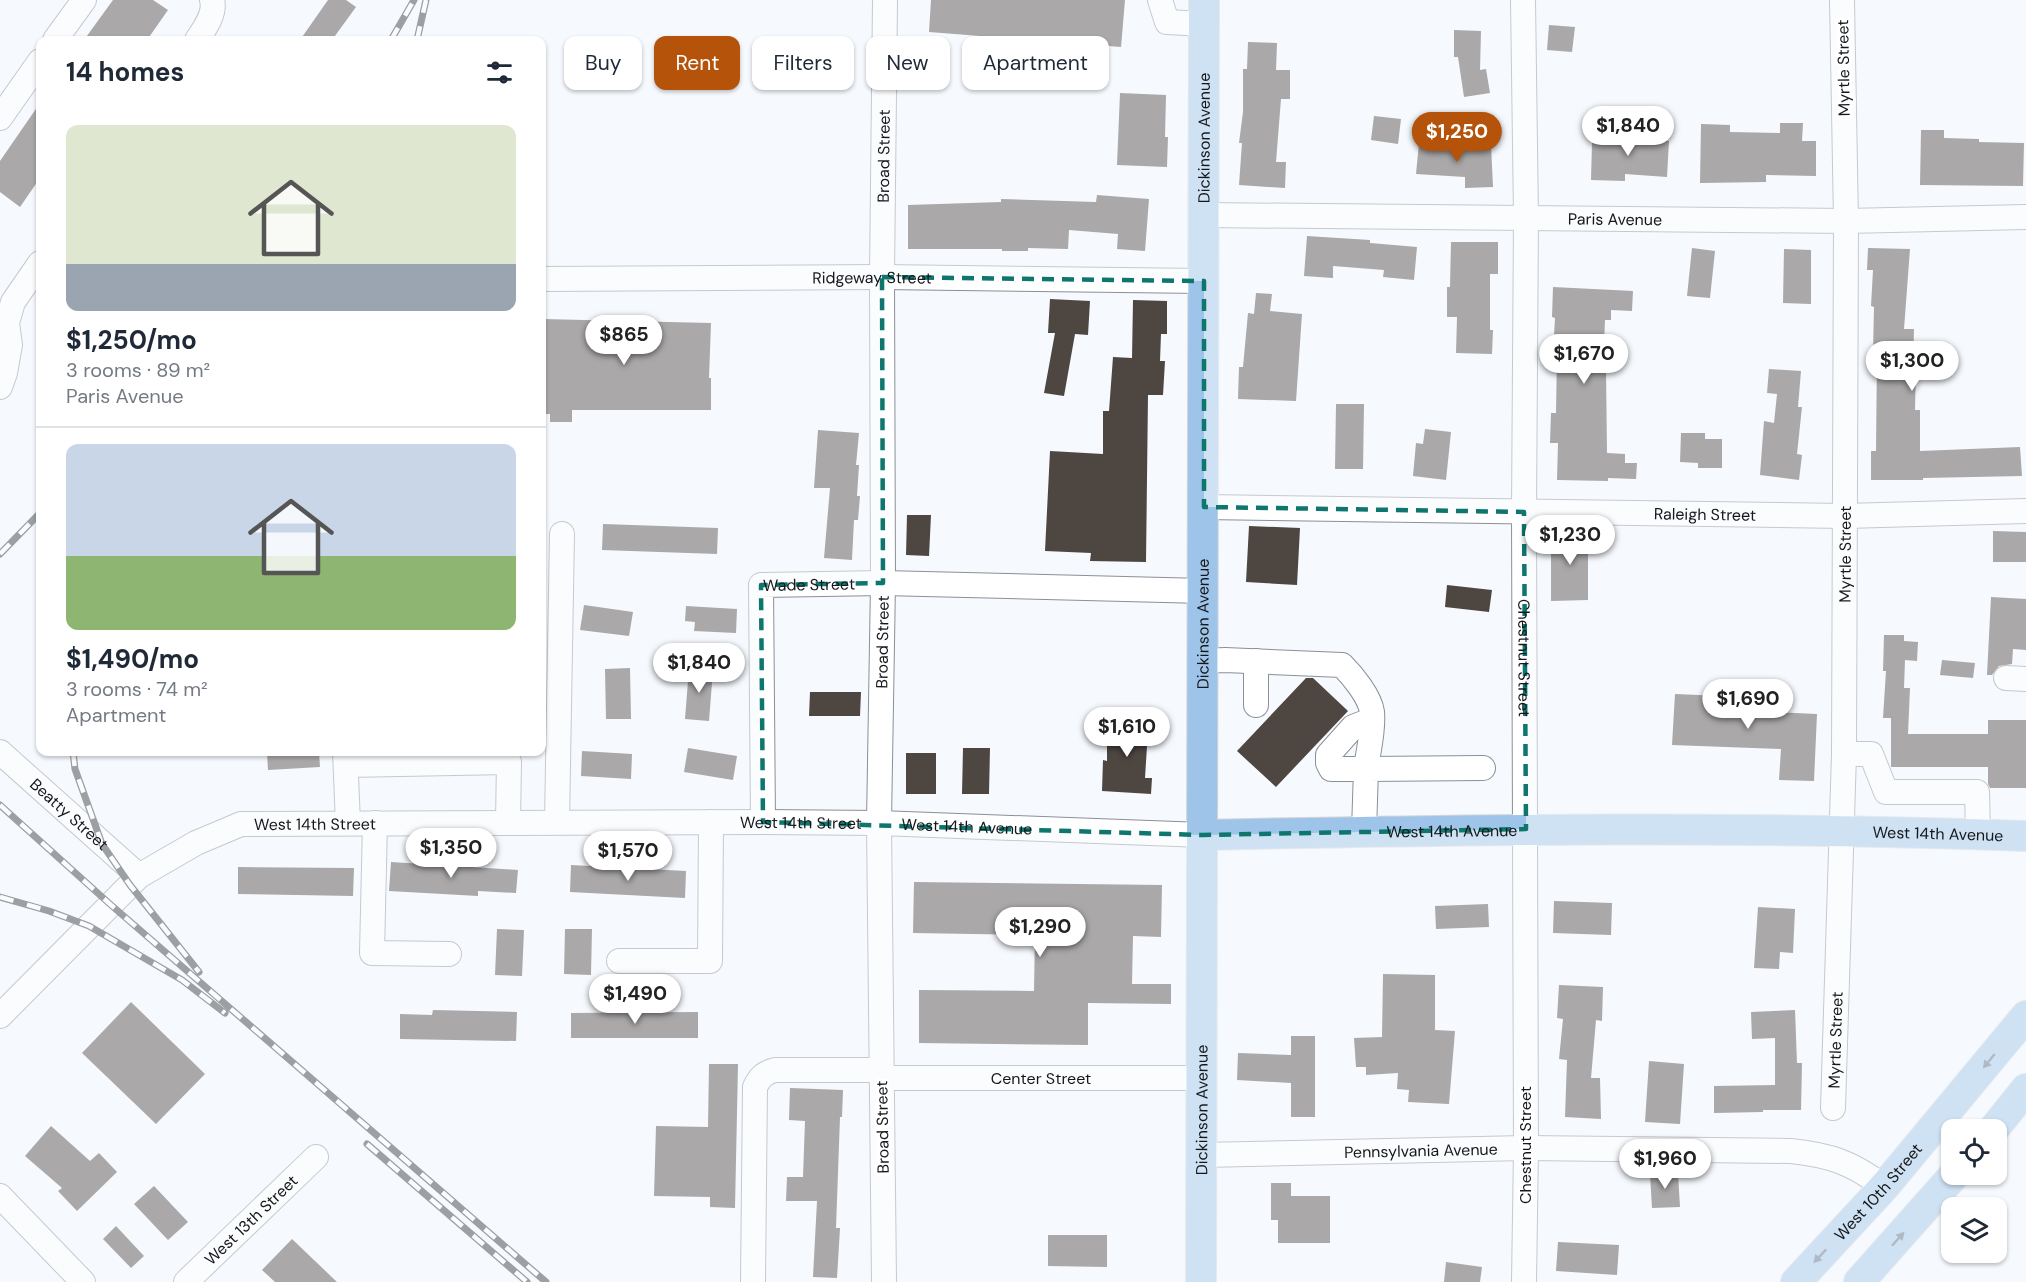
<!DOCTYPE html>
<html lang="en">
<head>
<meta charset="utf-8">
<style>
  :root { --surface:#fff; --page:#f2f2f3; --text:#1f2937; --muted:#747a83; --line:#e0e1e3; --accent:#b45309 }
  body { margin:0; font-family:"DM Sans",sans-serif; background:var(--page); color:var(--text); height:100vh; display:flex; flex-direction:column; font-size:22px; white-space:nowrap }
  * { box-sizing:border-box; margin:0 }
  p { font-size:20px; color:var(--muted) }
  .icon { flex:none; width:33px; height:33px; fill:none; stroke:currentColor; stroke-width:2; stroke-linecap:round; stroke-linejoin:round }
  .map { position:relative; flex:1; overflow:hidden }
  .details { position:absolute; left:36px; top:36px; width:510px; height:720px; display:flex; flex-direction:column; background:var(--surface); border-radius:12px; box-shadow:0 2px 4px #0004 }
  .details>* { flex:none }
  .banner { position:absolute; left:564px; top:36px; width:570px; height:54px; display:flex; gap:12px }
  .buttons { position:absolute; left:1941px; top:1119px; display:grid; gap:12px }
  .buttons a { display:grid; place-items:center; width:66px; height:66px; border-radius:12px; background:var(--surface); box-shadow:0 2px 4px #0004; font-size:30px }
  .price { position:absolute; translate:-50% -51px; padding:0 14px; border-radius:21px; background:#fff; color:#222; font-size:20px; line-height:39px; filter:drop-shadow(0 2px 3px #0008) }
  .price::after { content:''; position:absolute; left:50%; top:36px; width:18px; height:14px; margin-left:-9px; background:inherit; clip-path:polygon(0 0,100% 0,50% 100%) }
  .price.selected { background:var(--accent); color:#fff }
  ul { padding:0; list-style:none }
  li { display:grid; align-content:center; gap:12px; height:318px; padding:0 30px }
  li+li { border-top:2px solid var(--line) }
  li span { display:grid; place-items:center; height:186px; border-radius:12px; color:#555 }
  li>.icon { margin-inline-start:auto }
  span .icon { width:108px; height:108px; fill:#fffc; stroke-width:1 }
  li b { font-size:26px }
  h2 { display:flex; justify-content:space-between; align-items:center; height:72px; padding:0 30px; font-size:26px }
  .chip { padding:0 21px; border-radius:12px; background:var(--surface); box-shadow:0 2px 4px #0004; font-size:21px; line-height:54px }
  .chip.selected { background:var(--accent); color:#fff }
  .map>svg:first-child { display:block }
  .building { fill:#4e4641 }
  .lines { fill:none; stroke-linecap:round; stroke-linejoin:round }
  .minor-casing { stroke:#8b8f97; stroke-width:26 }
  .major-casing { stroke:#d5d5d6; stroke-width:32 }
  .minor { stroke:#fff; stroke-width:24 }
  .major { stroke:#9ec5e9; stroke-width:30 }
  .rail-casing { stroke:#303336; stroke-width:7 }
  .rail { stroke:#fff; stroke-width:4.5; stroke-dasharray:14; stroke-linecap:butt }
  .oneway { fill:#5a6e82 }
  .marked { fill:none; stroke:#0f766e; stroke-width:4.5; stroke-dasharray:12 8; stroke-linejoin:round }
  .labels { text-anchor:middle; stroke-width:6; stroke-linejoin:round; paint-order:stroke }
  .street-label { font-size:16px; fill:#15171a; stroke:#fff }
</style>
</head>
<body>
<div class="map">
<svg width="2026" height="1282" viewBox="0 0 2026 1282">
  <rect width="100%" height="100%" fill="#f6f9fe"/>
  <path class="building" d="M113,0H153L168,10L147,40H84Z
    M328,0H346L356,7L332,40H300Z
    M931,0H1125L1121,47L929,32Z
    M1549,25L1575,27L1572,52L1547,50Z
    M1454,30L1481,31L1480,70L1486,69L1490,93L1464,97L1458,57H1454Z
    M1248,42L1277,43L1276,70H1290V99H1281L1276,162H1286L1285,188L1239,185L1242,143H1239L1243,112V69H1247Z
    M1120,93L1166,95L1165,137H1168L1167,167L1117,165Z
    M40,103V178L20,207L0,192V161Z
    M1374,116L1401,119L1398,144L1371,140Z
    M1780,123H1803L1802,141H1816V176L1766,175V182L1700,183L1701,124L1730,125V132L1780,133Z
    M1611,126L1627,127V138L1669,141L1667,177L1625,174V181L1591,180L1592,143H1610Z
    M1921,130H1944V138L1979,139V142L2024,143L2023,186L1920,185Z
    M1419,143L1463,146L1491,145L1493,187L1465,188V177L1416,174Z
    M1097,195L1149,199L1145,251L1117,249L1118,234L1069,230L1068,249L1028,248V251H1002V249H908V205L1001,202V199L1096,202Z
    M1307,236L1370,240V243L1417,247L1414,280L1383,277L1384,270L1333,266V278L1304,276Z
    M1451,242H1498V274H1490V330H1493L1492,354L1456,353L1457,317H1447V287H1450Z
    M1692,248L1715,251L1710,298L1687,296Z
    M1868,248L1910,249L1904,329H1914L1913,366H1916L1915,410H1920V451L2020,447L2022,476L1923,478V480H1871V451H1876L1877,353H1873L1874,307L1871,306L1873,270H1867Z
    M1784,249L1811,250V304L1783,303Z
    M1553,287L1633,291L1632,311L1611,310V320H1605L1603,371H1606L1607,453L1625,454V463H1637L1636,479L1608,478V481L1557,480L1558,443H1550L1551,413H1556L1557,353H1553L1555,318L1552,317Z
    M1256,293L1272,294L1270,311L1302,314L1296,401L1238,399L1239,367H1243L1248,313L1254,314Z
    M1050,299L1090,301L1088,335L1075,334L1064,396L1044,393L1055,333H1048Z
    M1133,300L1167,301V334H1161L1160,361H1165L1163,395H1148L1146,562L1090,561L1091,553L1045,551L1050,451L1103,454V411H1109L1113,357L1132,358Z
    M542,319L711,323L709,378H711V410H572V422H550V414H542Z
    M1769,369L1801,371L1798,407H1802L1797,454L1802,455L1799,480L1760,475L1764,421L1774,423L1777,394L1767,393Z
    M1336,404H1364L1363,469H1335Z
    M1425,429L1451,432L1446,480L1413,476L1416,443L1423,444Z
    M818,430L859,433L856,465H859L857,496H860L858,520H854L852,560L824,558L830,488H814Z
    M1681,433H1705V439H1722V468H1698V463L1680,462Z
    M907,515H931L929,556L906,555Z
    M603,524L718,528L717,554L602,550Z
    M1249,526L1300,528L1297,585L1246,582Z
    M1993,531L2026,532V562H1993Z
    M1588,532V600L1551,601V533Z
    M1447,585L1492,590L1489,612L1445,607Z
    M1991,597L2026,599V650L2013,649L2012,664L1999,666L1992,675H1987Z
    M584,605L633,612L629,636L580,630Z
    M686,606L737,609L736,633L694,631L695,622L685,621Z
    M1884,635H1904V641L1918,642L1917,661L1905,660L1904,688H1910L1908,734H1988V720H2026V788H1990L1988,784V767H1891V718H1883L1886,671H1883Z
    M1942,660L1975,663L1973,678L1940,675Z
    M630,668L631,719H606L605,669Z
    M689,668L713,670L709,721L685,719Z
    M1306,678H1313L1348,711L1276,787L1237,751Z
    M810,692H861L860,716H809Z
    M1675,694L1771,698L1770,712L1817,714L1814,781L1779,780L1781,749L1672,745Z
    M1107,722H1149V746H1147L1145,778H1152L1151,794L1102,791L1103,760L1107,761Z
    M688,748L737,756L733,780L684,772Z
    M963,748H990L989,794H962Z
    M582,751L632,754L631,779L581,776Z
    M267,752H319L320,767L268,770Z
    M906,753H936V794H906Z
    M391,862L518,870L516,893L478,891V896L389,891Z
    M571,865L686,871L685,898L570,892Z
    M238,867L354,868L353,896L238,894Z
    M914,882L1162,885L1161,937L1133,936L1132,984H1171V1004L1088,1003V1045L919,1043V990L1034,991L1035,935L913,933Z
    M1554,901L1612,903L1611,935L1553,933Z
    M1488,904L1489,927L1436,929L1435,906Z
    M1758,907L1795,909L1793,953L1780,952L1779,969L1754,968Z
    M497,929L524,930L522,976L495,975Z
    M565,929H592L591,975L564,974Z
    M1383,974L1435,975V1030L1455,1031L1449,1104L1408,1102L1409,1090L1397,1089L1398,1073L1366,1075V1067H1356L1354,1038L1382,1037Z
    M1559,985L1603,987L1602,1021L1596,1020L1591,1078H1600L1601,1119L1565,1117L1567,1060L1559,1059L1563,1019L1557,1018Z
    M131,1002L205,1074L156,1124L82,1053Z
    M433,1010L517,1012L516,1041L400,1039V1014L432,1015Z
    M1795,1010L1797,1063H1802L1801,1110H1763V1112L1714,1113V1086L1775,1085V1038L1752,1039L1751,1012Z
    M698,1012V1038H571V1013Z
    M1291,1036H1315V1117H1291V1083L1237,1080L1238,1053L1291,1055Z
    M1649,1061L1684,1064L1680,1124L1645,1122Z
    M709,1064H738L735,1208L710,1207V1197L654,1196L656,1126L708,1127Z
    M790,1088L843,1090L842,1117H840L836,1228H840L837,1278L813,1277L817,1201H786L787,1177H803L805,1121L789,1120Z
    M51,1126L90,1161L99,1153L117,1172L77,1211L58,1191L62,1188L25,1156Z
    M1678,1173L1680,1207L1652,1208L1650,1174Z
    M1271,1183H1291V1196H1330V1243H1278V1220H1271Z
    M154,1186L188,1222L168,1240L134,1204Z
    M116,1226L144,1256L131,1268L103,1239Z
    M1048,1235H1107V1267L1048,1266Z
    M292,1239L337,1282H275L262,1270Z
    M1558,1242L1619,1245L1617,1275L1556,1271Z
    M1446,1262L1482,1267L1480,1282H1444Z"/>
  <g class="lines">
    <g class="minor-casing">
      <g id="minor">
        <path d="M1160,0L1167,22L1204,24"/>
        <path id="s1" d="M1523,0L1526,217L1524,512L1526,1148L1524,1282"/>
        <path d="M55,40L84,0"/>
        <path d="M197,40C204,29 216,14 212,0"/>
        <path d="M0,118L40,61"/>
        <path id="s2" d="M1204,215L1846,221L2026,217"/>
        <path id="s3" d="M542,279L882,277L1204,281"/>
        <path d="M0,387L5,373L10,345L7,323L13,302L40,263"/>
        <path id="s4" d="M1204,507L1845,516L2026,511"/>
        <path d="M1203,661L1225,660L1342,665C1353,676 1370,697 1372,712C1374,730 1368,751 1366,769H1331L1328,763V755L1353,727L1371,720"/>
        <path d="M2006,678L2026,679"/>
        <path d="M1256,705V661"/>
        <path id="s5" d="M0,752L139,876"/>
        <path d="M345,752L348,823"/>
        <path d="M1844,754H1871L1886,792H1977L1978,834"/>
        <path d="M346,765L509,762L508,822"/>
        <path d="M557,822L562,534"/>
        <path id="s6" d="M763,822L761,585L883,583L1204,591"/>
        <path d="M375,823L372,953L449,954"/>
        <path d="M1364,831L1366,769L1483,768"/>
        <path d="M619,961H710L711,822"/>
        <path id="s7" d="M0,1016L139,876L196,843L241,824L763,822L879,823L1203,835"/>
        <path id="s8" d="M881,1078H1202"/>
        <path id="s9" d="M1833,1108L1844,754L1846,221L1842,0"/>
        <path id="s10" d="M1202,1155L1526,1148L1791,1151C1830,1155 1853,1163 1884,1187"/>
        <path d="M0,1196L83,1282"/>
        <path id="s11" d="M186,1282L316,1157"/>
        <path d="M753,1282L755,1087C760,1077 764,1073 775,1070H881"/>
        <path id="s12" d="M884,1282L879,823L883,583L882,277L885,0"/>
      </g>
    </g>
    <g class="major-casing">
      <g id="major">
        <path id="s13" d="M1203,835C1477,829 1752,826 2026,836"/>
        <path d="M1993,1130L2026,1089"/>
        <path id="s14" d="M1201,1282L1204,0"/>
        <path id="s15" d="M1796,1282L1884,1187L2026,1016"/>
        <path d="M1859,1282L1955,1174"/>
      </g>
    </g>
    <use href="#minor" class="minor"/>
    <use href="#major" class="major"/>
    <g class="rail-casing">
      <path id="rail" d="M391,40L414,0
        M417,40L426,0
        M0,554L40,513
        M73,752L75,769L102,844L130,885L199,972
        M0,805L111,905L546,1282
        M0,897L49,911L89,926L182,980L225,1013
        M367,1144L527,1282"/>
    </g>
    <use href="#rail" class="rail"/>
  </g>
  <defs><path id="oneway-solid" d="M-6-.8H1V-3.2L6.5 0L1 3.2V.8H-6Z" transform="scale(1.5)"/></defs>
  <g class="oneway">
    <use href="#oneway-solid" transform="translate(1989 1061) rotate(129)"/>
    <use href="#oneway-solid" transform="translate(1898 1239) rotate(-48)"/>
    <use href="#oneway-solid" transform="translate(1820 1256) rotate(133)"/>
  </g>
  <path d="M0 0H2026V1282H0ZM882,277L1204,281V507L1524,512L1526,829L1203,835L763,822L761,585L883,583Z" fill="#f6f9fe" fill-opacity=".55" fill-rule="evenodd"/>
  <path class="marked" d="M882,277L1204,281V507L1524,512L1526,829L1203,835L763,822L761,585L883,583Z"/>
  <g class="labels">
    <g class="street-label">
      <text transform="translate(1843 68) rotate(-91)" y="6">Myrtle Street</text>
      <text dy="6" stroke="none"><textPath href="#s14" startOffset="1144">Dickinson Avenue</textPath></text>
      <text dy="6" stroke="none"><textPath href="#s12" startOffset="1126">Broad Street</textPath></text>
      <text dy="6" stroke="none"><textPath href="#s2" startOffset="411">Paris Avenue</textPath></text>
      <text dy="6" stroke="none"><textPath href="#s3" startOffset="330">Ridgeway Street</textPath></text>
      <text dy="6" stroke="none"><textPath href="#s4" startOffset="501">Raleigh Street</textPath></text>
      <text dy="6" stroke="none"><textPath href="#s9" startOffset="554">Myrtle Street</textPath></text>
      <text dy="6" stroke="none"><textPath href="#s6" startOffset="285">Wade Street</textPath></text>
      <text dy="6" stroke="none"><textPath href="#s14" startOffset="658">Dickinson Avenue</textPath></text>
      <text dy="6" stroke="none"><textPath href="#s12" startOffset="640">Broad Street</textPath></text>
      <text dy="6" stroke="none"><textPath href="#s1" startOffset="658">Chestnut Street</textPath></text>
      <text dy="6" stroke="none"><textPath href="#s5" startOffset="93">Beatty Street</textPath></text>
      <text dy="6" stroke="none"><textPath href="#s7" startOffset="872">West 14th Street</textPath></text>
      <text dy="6" stroke="none"><textPath href="#s7" startOffset="386">West 14th Street</textPath></text>
      <text dy="6" stroke="none"><textPath href="#s7" startOffset="1038">West 14th Avenue</textPath></text>
      <text dy="6" stroke="none"><textPath href="#s13" startOffset="249">West 14th Avenue</textPath></text>
      <text dy="6" stroke="none"><textPath href="#s13" startOffset="735">West 14th Avenue</textPath></text>
      <text dy="6" stroke="none"><textPath href="#s9" startOffset="68">Myrtle Street</textPath></text>
      <text dy="6" stroke="none"><textPath href="#s8" startOffset="160">Center Street</textPath></text>
      <text dy="6" stroke="none"><textPath href="#s14" startOffset="172">Dickinson Avenue</textPath></text>
      <text transform="translate(882 1127) rotate(-91)" y="6">Broad Street</text>
      <text transform="translate(1525 1145) rotate(-90)" y="6">Chestnut Street</text>
      <text dy="6" stroke="none"><textPath href="#s10" startOffset="219">Pennsylvania Avenue</textPath></text>
      <text dy="6" stroke="none"><textPath href="#s15" startOffset="122">West 10th Street</textPath></text>
      <text dy="6" stroke="none"><textPath href="#s11" startOffset="90">West 13th Street</textPath></text>
    </g>
  </g>
</svg>
<div class="buttons">
<a><svg class="icon" aria-label="locate" viewBox="0 0 24 24"><circle cx="12" cy="12" r="6"/><path d="M12 2v4M12 18v4M2 12h4M18 12h4"/></svg></a>
<a><svg class="icon" aria-label="layers" viewBox="0 0 24 24"><path d="M12 4l9 5-9 5-9-5zM3 14l9 5 9-5"/></svg></a>
</div>
<b class="price" style="left:1628px;top:157px">$1,840</b>
<b class="price selected" style="left:1457px;top:163px">$1,250</b>
<b class="price" style="left:624px;top:366px">$865</b>
<b class="price" style="left:1584px;top:385px">$1,670</b>
<b class="price" style="left:1912px;top:392px">$1,300</b>
<b class="price" style="left:1570px;top:566px">$1,230</b>
<b class="price" style="left:699px;top:694px">$1,840</b>
<b class="price" style="left:1748px;top:730px">$1,690</b>
<b class="price" style="left:1127px;top:758px">$1,610</b>
<b class="price" style="left:451px;top:879px">$1,350</b>
<b class="price" style="left:628px;top:882px">$1,570</b>
<b class="price" style="left:1040px;top:958px">$1,290</b>
<b class="price" style="left:635px;top:1025px">$1,490</b>
<b class="price" style="left:1665px;top:1190px">$1,960</b>
<div class="banner">
<a class="chip">Buy</a>
<a class="chip selected">Rent</a>
<a class="chip">Filters</a>
<a class="chip">New</a>
<a class="chip">Apartment</a>
</div>
<section class="details">
<h2>14 homes<svg class="icon" aria-label="filters" viewBox="0 0 24 24"><path d="M4 7h16M4 17h16"/><circle cx="9" cy="7" r="2"/><circle cx="15" cy="17" r="2"/></svg></h2>
<ul>
<li><span style="background:linear-gradient(#dfe7d0 75%,#9aa5b1 0)"><svg class="icon" aria-label="home" viewBox="0 0 24 24"><path d="M3 11l9-7 9 7M6 9v11h12V9"/></svg></span><div><b>$1,250/mo</b><p>3 rooms · 89 m²</p><p>Paris Avenue</p></div></li>
<li><span style="background:linear-gradient(#c9d6e8 60%,#8fb573 0)"><svg class="icon" aria-label="home" viewBox="0 0 24 24"><path d="M3 11l9-7 9 7M6 9v11h12V9"/></svg></span><div><b>$1,490/mo</b><p>3 rooms · 74 m²</p><p>Apartment</p></div></li>
</ul>
</section>
</div>
</body>
</html>
